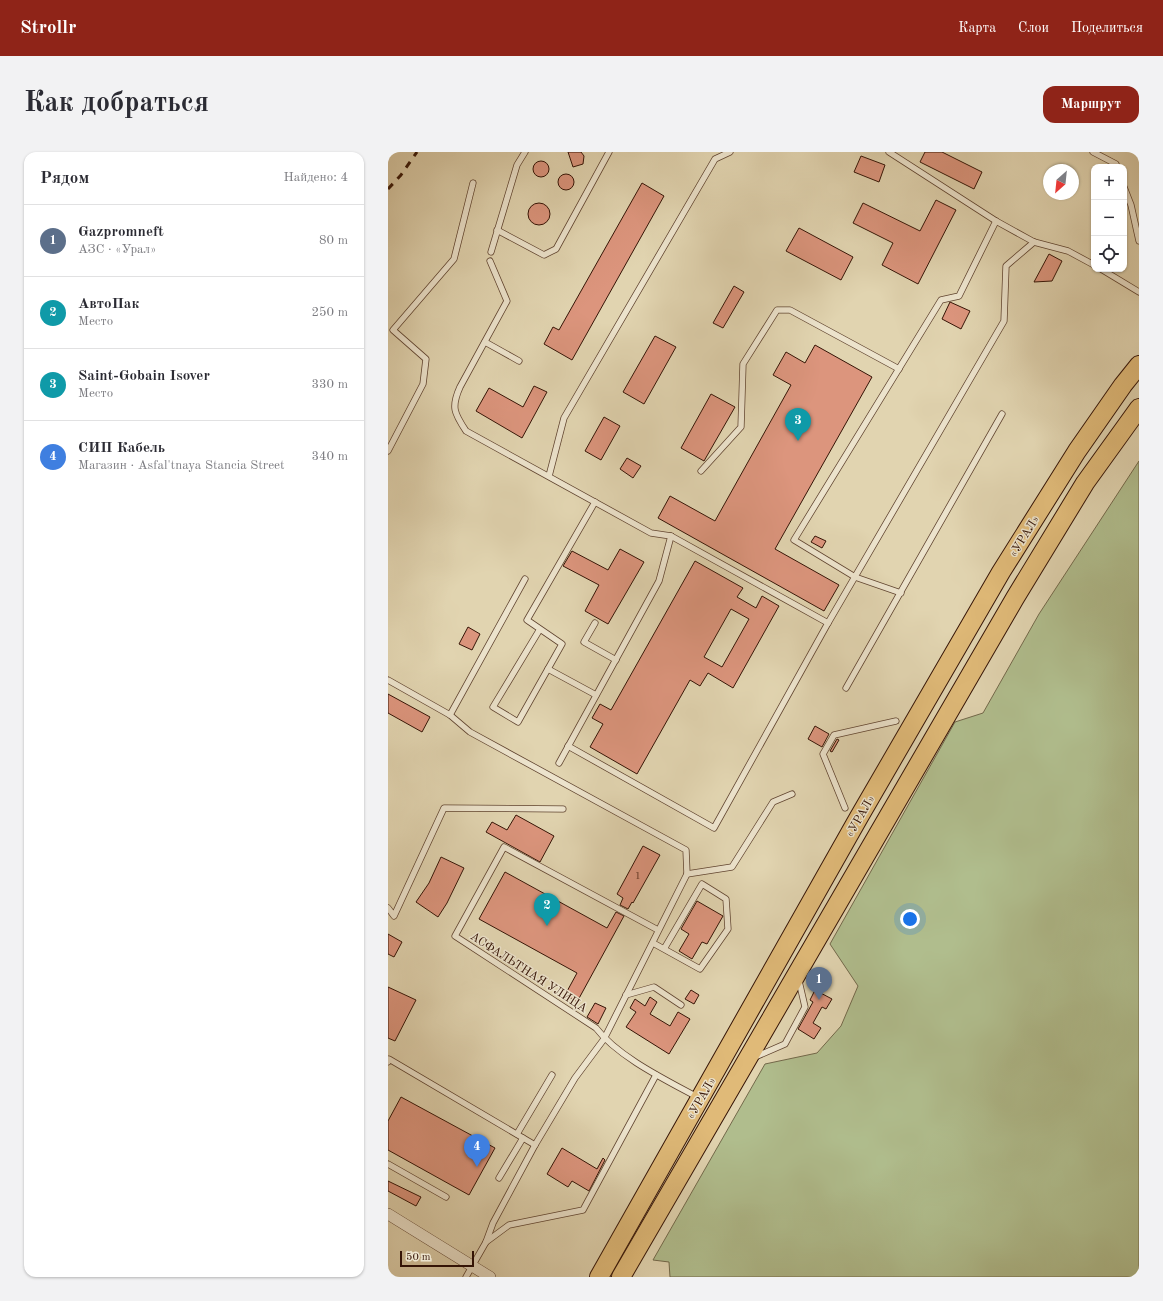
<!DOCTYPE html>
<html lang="ru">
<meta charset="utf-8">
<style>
body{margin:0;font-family:"Old Standard TT",serif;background:#f2f2f3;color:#2b2b33}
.controls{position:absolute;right:12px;top:12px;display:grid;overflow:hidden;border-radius:8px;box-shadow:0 1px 3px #0004}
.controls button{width:36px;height:36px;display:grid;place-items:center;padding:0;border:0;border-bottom:1px solid #e1e1e2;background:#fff;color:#2b2b33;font:20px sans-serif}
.compass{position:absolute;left:655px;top:12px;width:36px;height:36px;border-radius:50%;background:#fff;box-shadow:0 1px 3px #0004;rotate:207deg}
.scale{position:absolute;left:12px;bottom:10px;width:74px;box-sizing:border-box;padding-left:4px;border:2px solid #351406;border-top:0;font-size:11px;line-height:14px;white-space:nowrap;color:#351406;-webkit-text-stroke:3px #ece3cc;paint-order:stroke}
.you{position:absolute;left:522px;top:767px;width:14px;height:14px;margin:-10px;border:3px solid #fff;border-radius:50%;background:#1a73e8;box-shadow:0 0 0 6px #1a73e833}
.badge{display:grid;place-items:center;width:26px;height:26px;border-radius:50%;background:#8f2418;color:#fff;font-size:13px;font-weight:700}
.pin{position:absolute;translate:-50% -33px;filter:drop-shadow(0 1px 2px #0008)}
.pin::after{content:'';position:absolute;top:21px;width:14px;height:12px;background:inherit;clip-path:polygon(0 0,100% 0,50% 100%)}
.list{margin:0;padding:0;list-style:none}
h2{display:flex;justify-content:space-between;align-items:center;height:52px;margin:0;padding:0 16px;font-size:17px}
h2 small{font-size:13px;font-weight:400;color:#7c7c81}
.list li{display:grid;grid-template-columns:26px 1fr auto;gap:12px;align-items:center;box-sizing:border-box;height:72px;padding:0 16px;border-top:1px solid #e1e1e2}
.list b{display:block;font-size:15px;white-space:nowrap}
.list p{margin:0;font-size:13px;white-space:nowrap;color:#7c7c81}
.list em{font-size:13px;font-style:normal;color:#7c7c81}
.icon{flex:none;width:22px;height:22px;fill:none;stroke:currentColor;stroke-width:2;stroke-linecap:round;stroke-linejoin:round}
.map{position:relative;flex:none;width:751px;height:1125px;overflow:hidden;border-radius:12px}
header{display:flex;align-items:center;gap:24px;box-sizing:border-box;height:56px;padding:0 20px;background:#8f2418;color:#fff}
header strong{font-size:19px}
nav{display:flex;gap:22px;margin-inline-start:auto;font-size:14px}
.intro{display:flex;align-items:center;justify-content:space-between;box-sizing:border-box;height:96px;padding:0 24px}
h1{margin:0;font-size:28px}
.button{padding:10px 18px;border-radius:12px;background:#8f2418;color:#fff;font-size:14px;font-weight:700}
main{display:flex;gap:24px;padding:0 24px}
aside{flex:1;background:#fff;border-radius:12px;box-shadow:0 1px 3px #0004}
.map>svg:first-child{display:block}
.green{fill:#b0bd8d;stroke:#72684a}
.building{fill:#dc957d;stroke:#351406;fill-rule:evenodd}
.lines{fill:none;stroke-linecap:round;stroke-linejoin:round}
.lane-casing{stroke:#604430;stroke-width:7}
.street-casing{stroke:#604430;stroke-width:12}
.primary-casing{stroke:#351406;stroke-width:20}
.lane{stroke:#ece3cc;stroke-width:5.5}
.street{stroke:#ece3cc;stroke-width:11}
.primary{stroke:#e0ba78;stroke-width:18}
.rail{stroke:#351406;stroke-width:3;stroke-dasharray:7 7;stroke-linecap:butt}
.labels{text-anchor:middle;stroke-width:3;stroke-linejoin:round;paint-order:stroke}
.number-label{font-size:10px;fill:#5f3424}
.street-label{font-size:12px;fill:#351406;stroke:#ece3cc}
</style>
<header>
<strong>Strollr</strong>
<nav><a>Карта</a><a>Слои</a><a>Поделиться</a></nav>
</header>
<div class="intro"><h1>Как добраться</h1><a class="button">Маршрут</a></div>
<main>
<aside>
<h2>Рядом<small>Найдено: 4</small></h2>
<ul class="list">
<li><span class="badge" style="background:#5c6f8a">1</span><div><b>Gazpromneft</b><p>АЗС · «Урал»</p></div><em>80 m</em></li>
<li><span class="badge" style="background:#0f9aa8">2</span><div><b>АвтоПак</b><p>Место</p></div><em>250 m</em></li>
<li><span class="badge" style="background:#0f9aa8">3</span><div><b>Saint-Gobain Isover</b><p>Место</p></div><em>330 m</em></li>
<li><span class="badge" style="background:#3f7fe0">4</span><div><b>СИП Кабель</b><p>Магазин · Asfal'tnaya Stancia Street</p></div><em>340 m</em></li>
</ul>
</aside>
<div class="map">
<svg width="751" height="1125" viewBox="0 0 751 1125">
<rect width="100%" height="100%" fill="#e1d4b0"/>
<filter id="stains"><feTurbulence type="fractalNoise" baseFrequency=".005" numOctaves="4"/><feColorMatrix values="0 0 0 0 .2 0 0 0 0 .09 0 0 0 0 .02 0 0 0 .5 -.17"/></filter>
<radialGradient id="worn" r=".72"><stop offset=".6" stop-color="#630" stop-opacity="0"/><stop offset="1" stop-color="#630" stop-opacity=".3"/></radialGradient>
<!-- green -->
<polygon class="green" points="751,309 751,1125 282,1125 281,1110 265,1108 377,912 429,901 453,874 470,834 442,792 567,570 595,561 651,462"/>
<!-- building -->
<g class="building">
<polygon points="180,0 193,0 196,4 195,12 185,15"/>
<polygon points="537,0 554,0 594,20 586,37 532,10"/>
<polygon points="473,4 497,13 491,30 466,20"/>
<circle cx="153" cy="17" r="8"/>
<circle cx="178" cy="30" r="8"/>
<polygon points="254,31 276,44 184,208 156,192 165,175 171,178"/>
<polygon points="548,48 568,58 530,132 494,113 505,91 465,71 475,51 532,79"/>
<circle cx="151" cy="62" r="11"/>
<polygon points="411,76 465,105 453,128 398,99"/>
<polygon points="661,102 674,109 664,129 646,130"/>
<polygon points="346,134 356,140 335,176 325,171"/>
<polygon points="562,150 582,159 573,177 554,167"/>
<polygon points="267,184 288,195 256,252 235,240"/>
<polygon points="427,193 484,225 387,397 451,433 436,459 270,366 282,344 327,369 403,233 385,223 398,200 417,211"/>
<polygon points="146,234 159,240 134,286 88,259 101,236 135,255"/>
<polygon points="323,242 347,255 316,309 293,296"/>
<polygon points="216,265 232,274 213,308 197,299"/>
<polygon points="239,306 253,314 245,326 232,317"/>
<polygon points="427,384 438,389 434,396 423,390"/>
<polygon points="232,397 256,410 220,472 197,459 211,433 175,414 184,399 220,418"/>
<path d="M307 409 355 436 349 445 368 456 374 444 391 454 345 536 320 521 312 534 302 528 249 622 202 595 215 572 204 566 212 552 223 558ZM343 457 361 467 334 515 316 505Z"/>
<polygon points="80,475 92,482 84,498 71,492"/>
<polygon points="0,542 42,565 34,580 0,561"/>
<polygon points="427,574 441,582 434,595 420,587"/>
<polygon points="449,587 451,588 444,600 442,599"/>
<polygon points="128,663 166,684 152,710 98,680 104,670 119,678"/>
<polygon points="255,694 272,703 245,751 244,750 240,757 232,753 235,746 229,742"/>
<polygon points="53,705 76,716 59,751 50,765 28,750 41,731"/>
<polygon points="117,720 219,776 228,760 236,764 189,850 177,843 189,821 91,767"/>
<polygon points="309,749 335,764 319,792 314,790 304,807 291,799 301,782 293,777"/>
<polygon points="0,782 14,790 6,805 0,802"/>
<polygon points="0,835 28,848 7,889 0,886"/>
<polygon points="303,838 311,843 306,852 297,847"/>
<polygon points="427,838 444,847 438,857 434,855 425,871 433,876 426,887 410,877 425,850 422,848"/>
<polygon points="262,845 269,850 262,862 282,874 290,860 302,867 281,902 238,875 248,860 242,856 247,847 257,854"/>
<polygon points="207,851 218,856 210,872 199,865"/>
<polygon points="13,945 107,996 81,1043 0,998 0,969"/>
<polygon points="174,996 209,1017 215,1006 217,1008 201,1039 184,1029 180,1035 159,1022"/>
<polygon points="0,1029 33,1045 28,1054 0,1039"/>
</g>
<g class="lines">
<defs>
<g id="lane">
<polyline points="501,0 608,69 646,90 680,99 706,113"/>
<polyline points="705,0 728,12 729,15"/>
<polyline points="736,35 743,53 751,89"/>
<polyline points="109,78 156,103 168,97 221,0"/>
<polyline points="103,100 129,13 137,0"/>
<path d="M102 109 119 149 72 235C63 255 66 261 78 279L263 381 283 384 440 471 326 676 180 594"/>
<polyline points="713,117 751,140"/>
<polyline points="97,190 131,209"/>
<polyline points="0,299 35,232 38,207 5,178 66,107 85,31"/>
<polyline points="313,319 353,275 355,212 389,158 402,158 511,217"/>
<polyline points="161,324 176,266 327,7 342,0"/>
<polyline points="513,441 467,425 406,388 553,148 571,144 608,69"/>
<polyline points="207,471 196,490 228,508"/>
<polyline points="440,471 616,169 618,114 646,90"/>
<polyline points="152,477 105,555 130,570 174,492 139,468 207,350"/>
<polyline points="160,517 208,543"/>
<polyline points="0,528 62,563 82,580 298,698 299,722 216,887 187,926 147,993 105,1071 98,1090"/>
<polyline points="458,536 614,262"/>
<polyline points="62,563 137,427"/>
<polyline points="171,611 271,429 283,384"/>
<polyline points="457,656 435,602 446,583 508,569"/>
<polyline points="299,722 344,715 385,650 404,642"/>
<polyline points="0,756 6,764 56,656 175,657"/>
<path d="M270 778 116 695 67 784 208 876C230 905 278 928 311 946"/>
<polyline points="265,791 312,817 340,777 338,747 314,732 276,797"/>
<polyline points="238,843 266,835 293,853"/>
<polyline points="367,905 397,892 417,855 411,829"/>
<polyline points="0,910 1,907 147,993"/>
<polyline points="129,982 164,923"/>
<polyline points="0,1012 58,1045"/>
<polyline points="111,1026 135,986"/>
<polyline points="78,1125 98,1090 121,1073 195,1058 268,923"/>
</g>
<polyline id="street" points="0,1062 102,1125"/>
<g id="primary">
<polyline points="211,1125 471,665 613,420 689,299 735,233 751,213"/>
<polyline points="233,1125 627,446 697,331 751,256"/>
</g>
</defs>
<!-- lane casing -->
<use href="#lane" class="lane-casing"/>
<!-- street casing -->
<use href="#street" class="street-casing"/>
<!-- primary casing -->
<use href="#primary" class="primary-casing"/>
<!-- lane -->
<use href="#lane" class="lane"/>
<!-- street -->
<use href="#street" class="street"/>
<!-- primary -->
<use href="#primary" class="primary"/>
<!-- rail -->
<polyline class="rail" points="0,37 13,23 29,0"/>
</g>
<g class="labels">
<!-- number labels -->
<g class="number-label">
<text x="250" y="727">1</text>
</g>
<!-- street labels -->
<g class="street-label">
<text transform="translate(636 384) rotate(-58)" y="4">«УРАЛ»</text>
<text transform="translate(472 664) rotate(-60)" y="4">«УРАЛ»</text>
<text transform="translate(141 820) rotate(33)" y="4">АСФАЛЬТНАЯ УЛИЦА</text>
<text transform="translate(313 946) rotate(-60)" y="4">«УРАЛ»</text>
</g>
</g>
<rect width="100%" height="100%" filter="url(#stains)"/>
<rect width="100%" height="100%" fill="url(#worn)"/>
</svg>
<div class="controls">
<button>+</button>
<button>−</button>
<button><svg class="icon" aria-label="locate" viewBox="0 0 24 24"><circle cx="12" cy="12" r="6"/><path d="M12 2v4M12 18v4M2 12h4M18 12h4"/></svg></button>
</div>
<svg class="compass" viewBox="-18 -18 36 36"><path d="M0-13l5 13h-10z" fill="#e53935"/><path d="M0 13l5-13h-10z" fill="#7c7c81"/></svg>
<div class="scale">50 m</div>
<div class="you"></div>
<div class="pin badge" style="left:431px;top:848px;background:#5c6f8a">1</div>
<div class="pin badge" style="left:159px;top:774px;background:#0f9aa8">2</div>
<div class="pin badge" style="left:410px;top:289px;background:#0f9aa8">3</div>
<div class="pin badge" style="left:89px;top:1015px;background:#3f7fe0">4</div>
</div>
</main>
